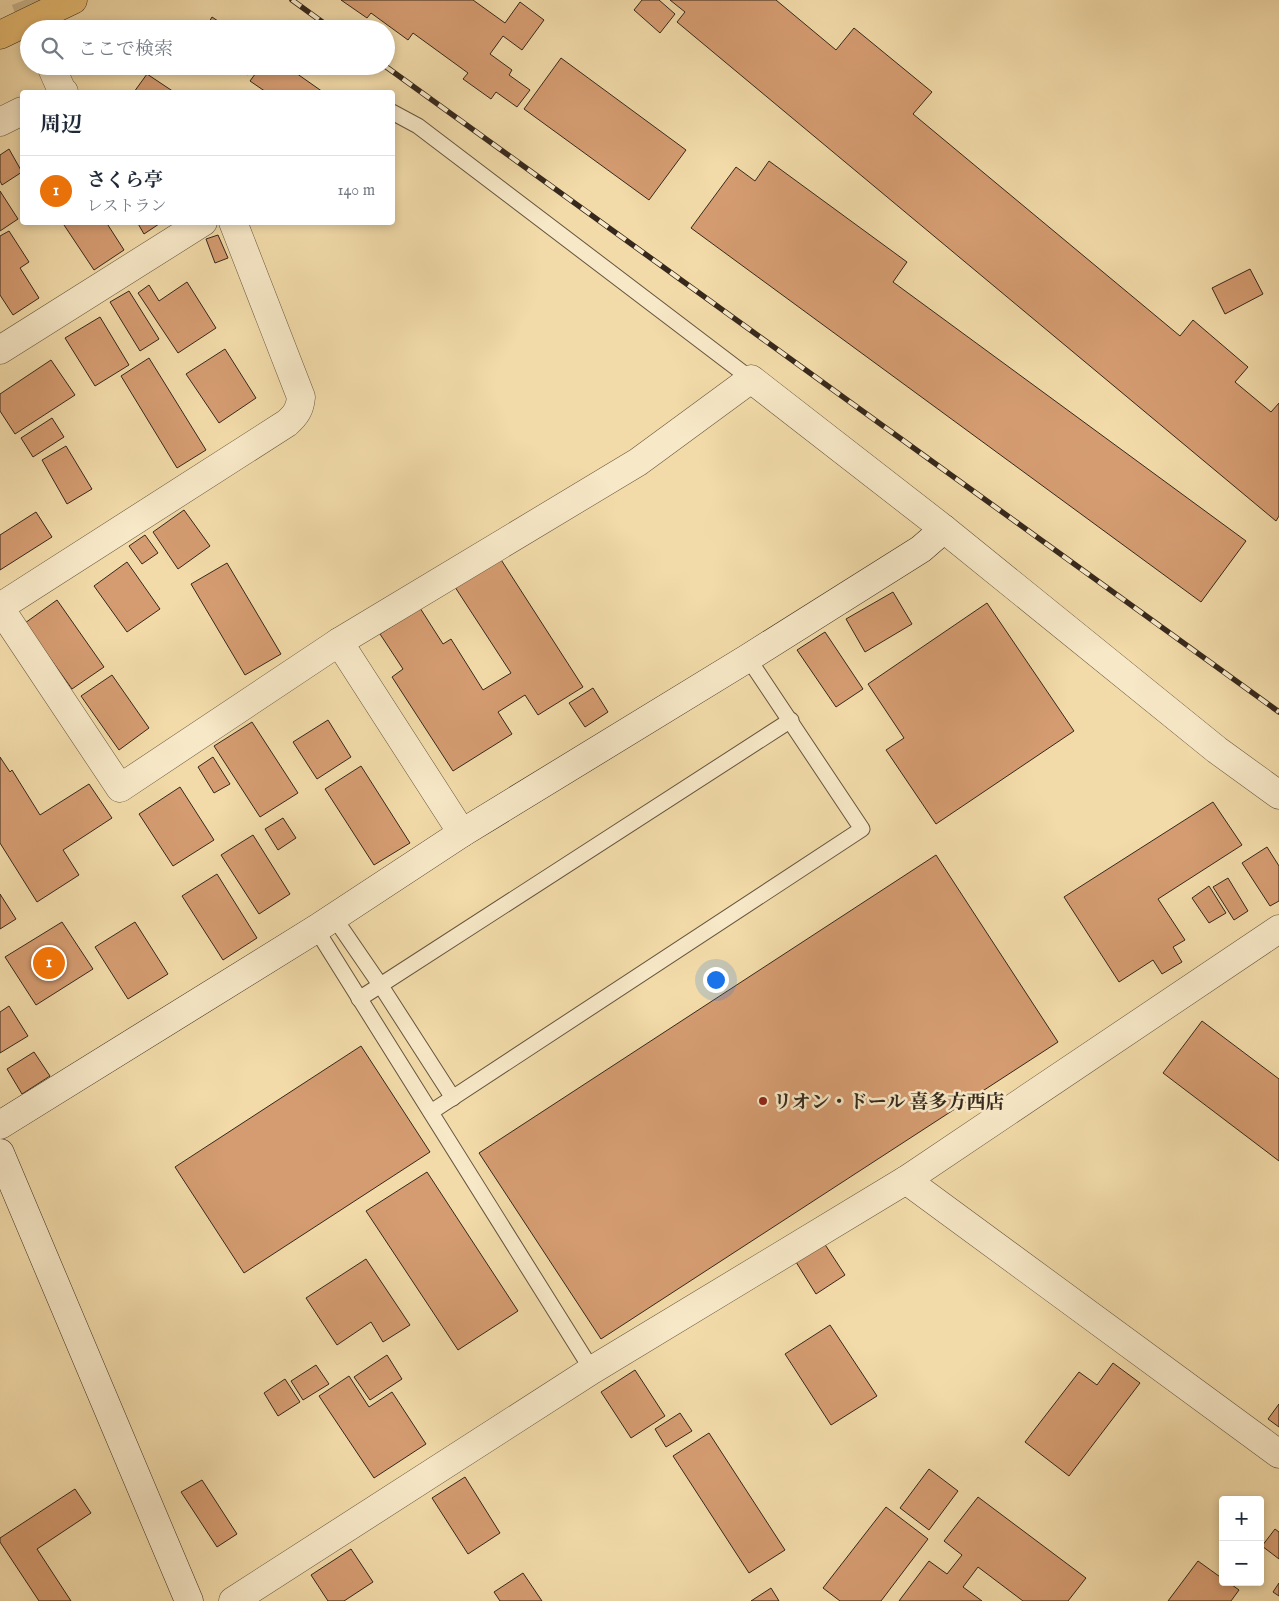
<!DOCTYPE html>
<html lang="ja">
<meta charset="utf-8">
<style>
body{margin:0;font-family:"IM FELL English","Noto Serif JP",serif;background:#f2f2f3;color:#1f2937}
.controls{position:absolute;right:15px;bottom:15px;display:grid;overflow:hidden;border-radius:5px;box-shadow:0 2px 8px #0003}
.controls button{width:45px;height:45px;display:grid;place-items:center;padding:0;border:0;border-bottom:1px solid #e0e1e3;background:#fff;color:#1f2937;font:25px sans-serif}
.you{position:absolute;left:715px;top:979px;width:18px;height:18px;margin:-12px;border:4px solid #fff;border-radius:50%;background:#1a73e8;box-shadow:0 0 0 8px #1a73e833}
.badge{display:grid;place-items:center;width:32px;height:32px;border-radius:50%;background:#7c3aed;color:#fff;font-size:16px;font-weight:700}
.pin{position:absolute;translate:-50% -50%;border:2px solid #fff;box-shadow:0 1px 5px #0006}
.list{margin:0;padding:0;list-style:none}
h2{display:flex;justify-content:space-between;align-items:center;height:65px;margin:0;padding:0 20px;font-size:21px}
h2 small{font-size:16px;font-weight:400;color:#747a83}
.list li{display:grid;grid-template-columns:32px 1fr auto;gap:15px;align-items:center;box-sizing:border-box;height:70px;padding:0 20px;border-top:1px solid #e0e1e3}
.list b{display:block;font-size:19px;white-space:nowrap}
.list p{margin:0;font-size:16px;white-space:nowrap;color:#747a83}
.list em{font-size:16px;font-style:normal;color:#747a83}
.icon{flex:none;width:28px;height:28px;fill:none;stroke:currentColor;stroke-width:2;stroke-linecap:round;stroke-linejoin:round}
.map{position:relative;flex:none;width:1279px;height:1601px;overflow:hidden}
.search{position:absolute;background:#fff;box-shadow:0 2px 8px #0003;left:20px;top:20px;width:375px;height:55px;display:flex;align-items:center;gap:12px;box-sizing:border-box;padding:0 18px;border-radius:28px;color:#747a83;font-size:19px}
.panel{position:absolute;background:#fff;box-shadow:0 2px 8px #0003;left:20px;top:90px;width:375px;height:135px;border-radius:5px}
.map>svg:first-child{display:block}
.building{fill:#d59c71;stroke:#36281c}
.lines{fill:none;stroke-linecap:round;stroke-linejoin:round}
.street-tunnel{stroke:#ccb78d;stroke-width:28;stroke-dasharray:28 14;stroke-linecap:butt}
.lane-casing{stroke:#65553f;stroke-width:17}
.street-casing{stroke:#65553f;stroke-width:29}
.secondary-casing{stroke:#36281c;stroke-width:29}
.primary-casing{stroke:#36281c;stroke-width:29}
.lane{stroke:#f7e8c7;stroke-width:15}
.street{stroke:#f7e8c7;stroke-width:28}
.secondary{stroke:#f7e8c7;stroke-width:28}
.primary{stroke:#e9be74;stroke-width:28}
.rail-casing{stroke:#36281c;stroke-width:5.5}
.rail{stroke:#f7e8c7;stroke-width:4;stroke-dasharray:11;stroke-linecap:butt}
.poi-dot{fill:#8f2418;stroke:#f7e8c7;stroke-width:2}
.labels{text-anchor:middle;stroke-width:5;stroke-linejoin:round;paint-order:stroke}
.poi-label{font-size:19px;font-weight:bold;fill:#36281c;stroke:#f7e8c7;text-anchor:start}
</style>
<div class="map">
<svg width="1279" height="1601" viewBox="0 0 1279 1601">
<rect width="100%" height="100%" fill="#f2dba9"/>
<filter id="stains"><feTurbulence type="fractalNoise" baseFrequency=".004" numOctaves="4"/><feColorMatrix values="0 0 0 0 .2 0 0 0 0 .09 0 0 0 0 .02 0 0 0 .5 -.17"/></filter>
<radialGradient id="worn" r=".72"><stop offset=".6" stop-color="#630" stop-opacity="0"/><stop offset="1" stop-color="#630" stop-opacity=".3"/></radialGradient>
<!-- building -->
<g class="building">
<polygon points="341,0 473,0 505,23 520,2 544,20 522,50 503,36 490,54 512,70 509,75 530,90 517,107 496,92 491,99 463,79 468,73 413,33 408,40 371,13 367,18"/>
<polygon points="642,0 659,0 675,14 660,33 634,10"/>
<polygon points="670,0 776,0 836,50 854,28 932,92 913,114 1180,336 1193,320 1248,367 1235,382 1271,412 1279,403 1279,516 1276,521 677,22 685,12"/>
<polygon points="212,17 230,29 205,29"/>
<polygon points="561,58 686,150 649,200 524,109"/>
<polygon points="235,66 254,66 248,75"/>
<polygon points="261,66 286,66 323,92 266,92 250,81"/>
<polygon points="147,74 174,92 134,92"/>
<polygon points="9,149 22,172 2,185 0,181 0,155"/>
<polygon points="769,161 907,262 893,282 1246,541 1201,602 691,228 736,167 755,181"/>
<polygon points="0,191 18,219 0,231"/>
<polygon points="62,222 106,222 124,250 94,270"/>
<polygon points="137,222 162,222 144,234"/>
<polygon points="9,231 29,262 20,268 39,298 13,315 0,295 0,236"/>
<polygon points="218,235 228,258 215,263 206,239"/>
<polygon points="1250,269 1263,294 1225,314 1212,288"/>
<polygon points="187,282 216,328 178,353 138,293 149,285 159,301"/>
<polygon points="129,291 159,339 140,351 110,302"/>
<polygon points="100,317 129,365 95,386 65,338"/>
<polygon points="225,349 256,398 219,423 186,374"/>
<polygon points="149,358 206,450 177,468 121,376"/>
<polygon points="51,360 75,395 15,434 0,411 0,394"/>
<polygon points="52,418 64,437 33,457 21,438"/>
<polygon points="66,446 92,489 67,504 42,460"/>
<polygon points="184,510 210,546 178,569 153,532"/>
<polygon points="36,512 52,537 0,570 0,535"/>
<polygon points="145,535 158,553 142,564 129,546"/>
<polygon points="498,555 583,687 538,715 525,695 498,712 512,734 453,771 392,677 403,669 380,634 420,608 443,644 451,639 483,690 511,673 453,584"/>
<polygon points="127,562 160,609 127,632 94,586"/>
<polygon points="227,563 281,654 245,675 191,584"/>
<polygon points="893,592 912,624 865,652 846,619"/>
<polygon points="57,600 104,667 72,689 25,623"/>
<polygon points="987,603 1074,731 936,824 886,750 904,738 868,684"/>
<polygon points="825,632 863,689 836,707 797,650"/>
<polygon points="112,675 149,728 119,750 81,696"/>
<polygon points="593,688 608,712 585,727 569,703"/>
<polygon points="328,720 351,757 317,779 293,742"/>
<polygon points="252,722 298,793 260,817 214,746"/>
<polygon points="0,757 10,772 12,770 40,815 89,784 112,818 63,850 79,875 37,902 0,843"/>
<polygon points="213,757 230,784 214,793 198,767"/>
<polygon points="361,766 410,843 374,865 325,789"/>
<polygon points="180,787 214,840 173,866 139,814"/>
<polygon points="1213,802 1242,845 1158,899 1185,940 1173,947 1182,962 1162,974 1153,960 1119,982 1064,897"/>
<polygon points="283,818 296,838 278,850 265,829"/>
<polygon points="253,835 290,894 259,914 221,855"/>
<polygon points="1267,847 1279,866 1279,901 1270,906 1242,863"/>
<polygon points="936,855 1058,1042 601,1339 479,1153"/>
<polygon points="217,874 257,938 223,960 182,896"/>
<polygon points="1228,878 1248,911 1234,920 1213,887"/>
<polygon points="1209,886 1226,913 1209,923 1192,898"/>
<polygon points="0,894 16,919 0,929"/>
<polygon points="62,922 93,969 36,1005 5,957"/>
<polygon points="135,922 168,974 128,999 95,947"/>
<polygon points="9,1006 28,1036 0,1053 0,1012"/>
<polygon points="1202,1021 1279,1079 1279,1161 1163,1073"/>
<polygon points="361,1046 430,1152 244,1273 175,1167"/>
<polygon points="34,1052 50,1076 22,1094 7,1069"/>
<polygon points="427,1172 518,1311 458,1350 366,1211"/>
<polygon points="824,1243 845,1275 816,1294 796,1262"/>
<polygon points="366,1259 410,1325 383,1342 371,1322 337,1345 306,1298"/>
<polygon points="830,1325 877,1396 831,1425 785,1354"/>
<polygon points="387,1355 402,1379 370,1400 354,1377"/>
<polygon points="1113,1363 1140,1383 1069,1476 1025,1442 1079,1372 1097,1385"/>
<polygon points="316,1365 329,1384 303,1400 291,1381"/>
<polygon points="635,1370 665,1416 631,1438 601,1392"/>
<polygon points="349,1376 369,1407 392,1392 426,1444 374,1478 319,1396"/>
<polygon points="285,1379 300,1402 278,1416 264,1393"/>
<polygon points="1279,1404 1279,1427 1268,1419"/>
<polygon points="680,1413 692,1431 666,1447 655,1429"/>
<polygon points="709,1433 785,1550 749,1573 673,1456"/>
<polygon points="929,1469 958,1491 929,1530 900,1508"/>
<polygon points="465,1477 500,1533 468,1554 432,1498"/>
<polygon points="202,1480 237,1534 217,1547 181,1492"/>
<polygon points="75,1489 91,1513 37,1549 71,1601 39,1601 0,1542 0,1538"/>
<polygon points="978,1497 1086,1578 1068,1601 1023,1601 978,1567 963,1587 982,1601 899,1601 929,1561 947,1574 962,1555 944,1541"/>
<polygon points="886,1507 928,1539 881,1601 840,1601 823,1588"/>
<polygon points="1275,1529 1279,1532 1279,1559 1262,1546"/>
<polygon points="351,1549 373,1582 344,1601 328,1601 311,1575"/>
<polygon points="1198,1561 1223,1579 1223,1582 1228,1582 1239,1590 1231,1601 1168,1601"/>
<polygon points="523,1573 542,1601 500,1601 494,1592"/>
<polygon points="1279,1583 1279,1596 1273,1592"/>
<polygon points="771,1588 779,1601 751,1601"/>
</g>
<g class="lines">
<!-- street-tunnel -->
<polyline class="street-tunnel" points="25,0 36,29"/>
<defs>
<g id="lane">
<polyline points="392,112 418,126 751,379"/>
<polyline points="333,916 381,986 453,1098"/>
<polyline points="316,929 592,1370"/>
<polyline points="359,999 791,720"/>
<polyline points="431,1112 862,829 748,658"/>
</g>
<g id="street">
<polyline points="51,66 62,91 64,92"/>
<polyline points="0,122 22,111"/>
<polyline points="0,350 203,222"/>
<path d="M0 607 287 423C296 415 300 409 301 397L233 222"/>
<polyline points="0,608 120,788 339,642 638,462 751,379 944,529 1217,750 1279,795"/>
<polyline points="339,642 462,833"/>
<polyline points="906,1180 1279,1454"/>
<polyline points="233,1601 592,1370 906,1180 1279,929"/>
</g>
<g id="secondary">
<polyline points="0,1125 316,929 462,833 748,658 921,549 944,529"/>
<polyline points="0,1153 189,1601"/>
</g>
<polyline id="primary" points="0,35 73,0"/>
</defs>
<!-- lane casing -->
<use href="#lane" class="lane-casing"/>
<!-- street casing -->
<use href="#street" class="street-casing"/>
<!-- secondary casing -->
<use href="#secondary" class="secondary-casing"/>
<!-- primary casing -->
<use href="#primary" class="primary-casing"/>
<!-- lane -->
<use href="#lane" class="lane"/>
<!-- street -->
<use href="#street" class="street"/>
<!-- secondary -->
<use href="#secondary" class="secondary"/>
<!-- primary -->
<use href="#primary" class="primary"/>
<defs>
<g id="rail">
<polyline points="292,0 332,29"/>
<polyline points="385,66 1279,712"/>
</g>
</defs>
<!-- rail casing -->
<use href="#rail" class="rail-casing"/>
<!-- rail -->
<use href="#rail" class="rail"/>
</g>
<!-- markers -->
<circle class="poi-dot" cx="763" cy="1101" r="5"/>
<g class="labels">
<!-- poi labels -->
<g class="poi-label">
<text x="773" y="1108">リオン・ドール 喜多方西店</text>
</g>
</g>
<rect width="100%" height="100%" filter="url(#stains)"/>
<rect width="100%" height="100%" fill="url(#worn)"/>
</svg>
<div class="controls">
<button>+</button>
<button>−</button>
</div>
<div class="you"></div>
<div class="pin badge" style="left:49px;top:963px;background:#e8710a">1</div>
<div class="search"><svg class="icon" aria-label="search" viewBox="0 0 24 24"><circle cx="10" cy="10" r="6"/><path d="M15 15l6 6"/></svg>ここで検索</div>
<section class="panel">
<h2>周辺<small></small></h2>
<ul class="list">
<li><span class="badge" style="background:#e8710a">1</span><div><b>さくら亭</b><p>レストラン</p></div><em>140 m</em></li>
</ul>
</section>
</div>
